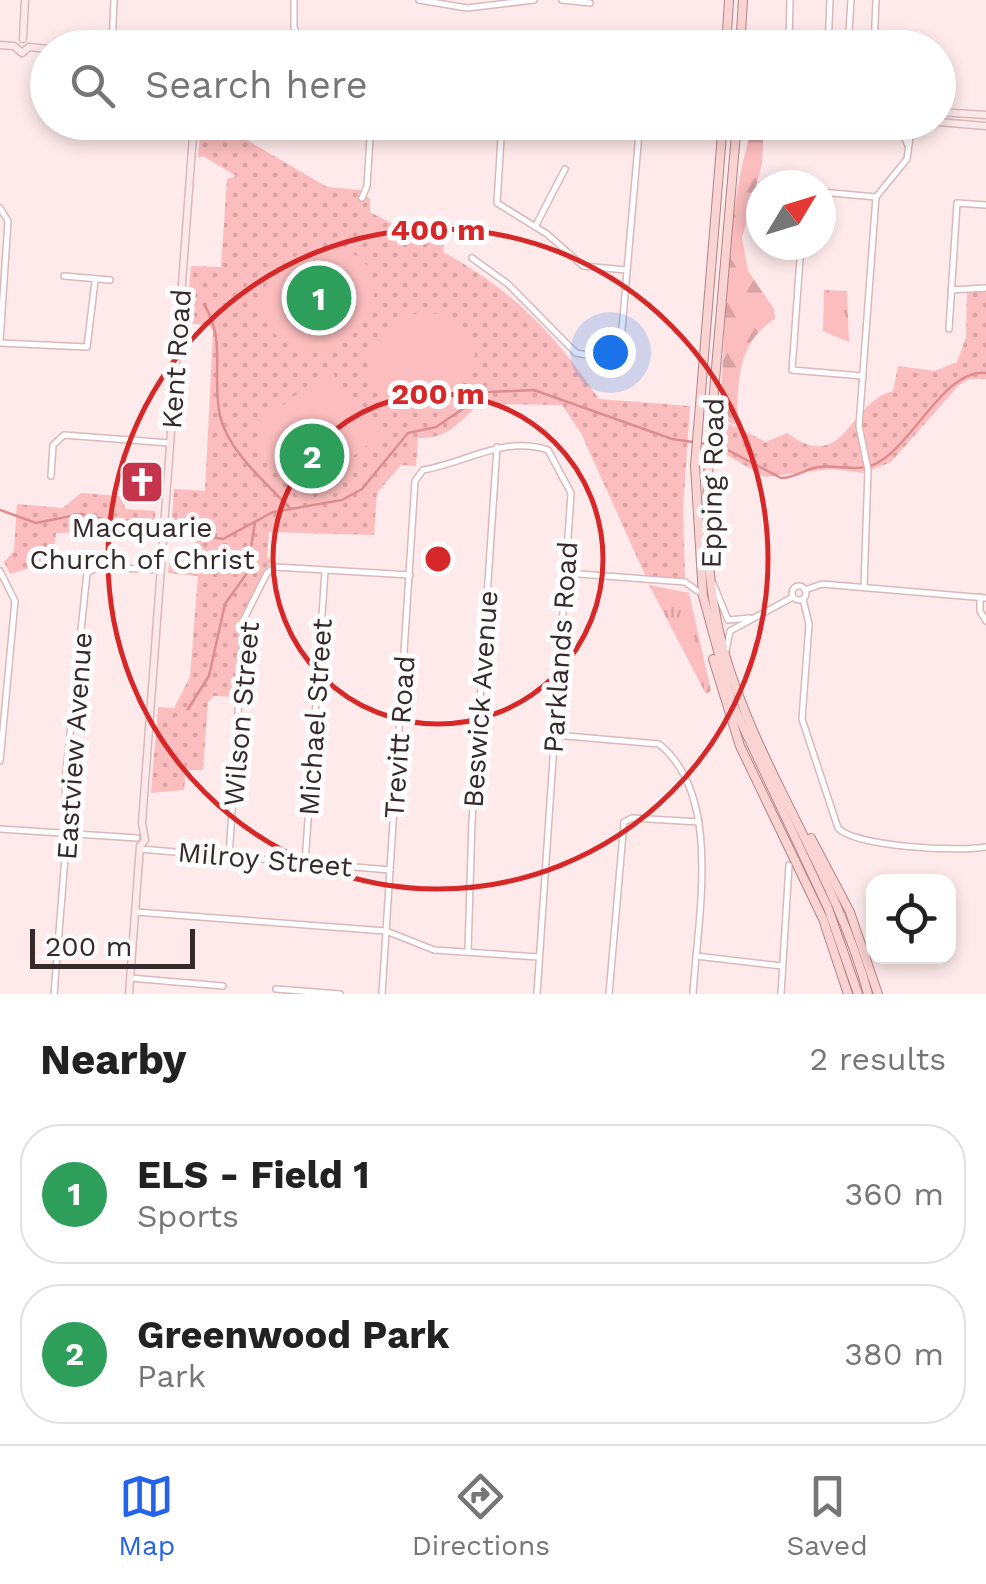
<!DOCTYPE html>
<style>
body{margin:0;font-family:"Work Sans",sans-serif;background:#f6f6f6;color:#222}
.controls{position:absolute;right:30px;bottom:30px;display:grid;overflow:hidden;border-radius:20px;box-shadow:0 5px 15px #0003}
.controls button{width:90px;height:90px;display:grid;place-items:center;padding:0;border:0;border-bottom:2px solid #e0e0e0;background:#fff;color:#222;font:50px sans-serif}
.compass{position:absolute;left:746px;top:170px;width:90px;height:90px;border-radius:50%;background:#fff;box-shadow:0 5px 15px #0003;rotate:52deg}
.scale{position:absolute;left:30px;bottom:25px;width:165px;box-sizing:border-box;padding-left:10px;border:5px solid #352929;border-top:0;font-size:28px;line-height:35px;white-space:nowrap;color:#352929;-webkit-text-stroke:8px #fdfdfd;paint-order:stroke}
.you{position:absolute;left:610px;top:352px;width:35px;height:35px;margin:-25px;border:8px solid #fff;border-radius:50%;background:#1a73e8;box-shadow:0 0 0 15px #1a73e833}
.badge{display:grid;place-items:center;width:65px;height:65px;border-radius:50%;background:#2563eb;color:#fff;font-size:32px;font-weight:700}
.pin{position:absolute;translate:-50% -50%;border:5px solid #fff;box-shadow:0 2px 10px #0006}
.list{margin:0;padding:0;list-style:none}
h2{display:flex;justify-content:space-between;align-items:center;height:130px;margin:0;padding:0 40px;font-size:42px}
h2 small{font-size:32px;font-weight:400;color:#767676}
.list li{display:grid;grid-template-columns:65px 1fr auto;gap:30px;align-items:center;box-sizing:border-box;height:140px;margin:0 20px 20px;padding:0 20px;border:2px solid #e0e0e0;border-radius:40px}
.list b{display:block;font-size:38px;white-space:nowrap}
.list p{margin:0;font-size:32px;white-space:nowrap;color:#767676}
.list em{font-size:32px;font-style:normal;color:#767676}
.icon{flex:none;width:55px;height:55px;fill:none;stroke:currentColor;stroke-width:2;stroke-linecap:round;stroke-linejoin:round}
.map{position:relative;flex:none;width:986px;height:994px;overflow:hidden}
.search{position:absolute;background:#fff;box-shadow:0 5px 15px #0003;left:30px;right:30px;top:30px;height:110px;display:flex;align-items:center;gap:25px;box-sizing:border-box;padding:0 35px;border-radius:55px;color:#767676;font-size:38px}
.sheet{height:450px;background:#fff}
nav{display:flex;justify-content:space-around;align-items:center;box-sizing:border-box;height:140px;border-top:2px solid #e0e0e0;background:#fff;font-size:28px;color:#767676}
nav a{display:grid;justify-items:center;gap:5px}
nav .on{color:#2563eb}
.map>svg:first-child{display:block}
.grass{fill:url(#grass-tufts)}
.forest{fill:url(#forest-firs)}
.park{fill:url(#park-dots)}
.pitch{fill:#fcbdbe}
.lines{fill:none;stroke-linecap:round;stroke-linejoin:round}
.stream{stroke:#dc8d90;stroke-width:2.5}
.street-casing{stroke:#d9b9b9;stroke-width:8}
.secondary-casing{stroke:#d9b9b9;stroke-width:9}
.primary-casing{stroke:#b38485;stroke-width:10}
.street{stroke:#fff;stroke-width:5}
.secondary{stroke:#fde9e9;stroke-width:6}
.primary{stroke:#fad3d3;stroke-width:8}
.ring{fill:none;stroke:#d62828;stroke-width:5}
.labels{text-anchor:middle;stroke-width:10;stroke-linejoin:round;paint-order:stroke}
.street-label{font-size:28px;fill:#352929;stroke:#fdfdfd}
.poi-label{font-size:28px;fill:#352929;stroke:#fdfdfd}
.centre{fill:#d62828;stroke:#fdfdfd;stroke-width:5}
.ring-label{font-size:30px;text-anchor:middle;font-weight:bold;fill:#d62828;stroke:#fdfdfd;stroke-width:10;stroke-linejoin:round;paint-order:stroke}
</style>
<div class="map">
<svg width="986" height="994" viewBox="0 0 986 994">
<defs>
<pattern id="grass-tufts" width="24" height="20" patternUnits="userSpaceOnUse" patternTransform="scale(2.5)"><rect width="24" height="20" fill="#fcbdbe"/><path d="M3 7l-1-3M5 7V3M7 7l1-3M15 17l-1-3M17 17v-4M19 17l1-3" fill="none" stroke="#d9a2a3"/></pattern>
<pattern id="forest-firs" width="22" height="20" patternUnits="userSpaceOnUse" patternTransform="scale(2.5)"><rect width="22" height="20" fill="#fcbdbe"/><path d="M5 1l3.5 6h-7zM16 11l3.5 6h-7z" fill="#d9a2a3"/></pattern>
<pattern id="park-dots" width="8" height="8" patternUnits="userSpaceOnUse" patternTransform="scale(2.5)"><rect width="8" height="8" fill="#fcbdbe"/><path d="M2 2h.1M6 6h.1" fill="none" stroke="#d9a2a3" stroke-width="1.8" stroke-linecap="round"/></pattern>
</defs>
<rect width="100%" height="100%" fill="#feeaea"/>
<!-- grass -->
<g class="grass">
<polygon points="824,290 847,291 849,342 823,331"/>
<polygon points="649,585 689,593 711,691 706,694"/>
</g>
<!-- forest -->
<path class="forest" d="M764 123 762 164 742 238 748 271 774 309 775 319C736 343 738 383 737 425L719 419C727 326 724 213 753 125Z"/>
<!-- park -->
<g class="park">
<path d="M201 123H218L327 187 360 190 370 199V212L421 239 444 242 443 252C514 291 554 333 599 399L690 406 683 509 685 580 646 577 581 433 562 405 479 404C458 423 448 439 418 438L416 466 401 465 377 493 374 535 269 532 267 557 271 561 240 619 235 697 214 696 208 702 203 770H186L184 790 151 793 158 707 174 708 190 677 198 576 168 573 169 563 199 565 200 544 171 535 174 489 205 491 213 332 209 325 186 323 191 266 221 267 227 179 236 176 203 156 198 158Z"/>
<path d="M986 288V379H970L959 385 891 462 863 473 832 469 765 477 720 451 722 420 766 442 787 433C845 476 848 402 893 391L898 366 935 371 957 362 966 337 967 291Z"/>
<polygon points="81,493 119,496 126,509 155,511 156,530 56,533 53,561 10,574 4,562 14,551 17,504 63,508"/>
</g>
<!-- pitch -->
<g class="pitch">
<path d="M333 247C425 266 346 387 280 338 230 301 290 244 333 247Z"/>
<path d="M425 312C510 321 475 407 409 412 383 405 369 383 370 356 379 332 399 315 425 312Z"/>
<polygon points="329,368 380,436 298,497 258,444 266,434 260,424"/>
</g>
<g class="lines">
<!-- stream -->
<g class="stream">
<path d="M204 304C227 342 211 375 220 416 228 451 267 484 290 508"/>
<polyline points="0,510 36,523 81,514 112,521 159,520"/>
<path d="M170 521 181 519 204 536 223 539 273 512 342 500 362 489 408 433 436 427 488 392 534 390 672 439 720 446 781 478C795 478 805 469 818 467 836 464 856 472 873 465 912 449 943 368 986 373"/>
<polyline points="188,709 209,676 225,604 247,573 255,522"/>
</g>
<defs>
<g id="street">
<polyline points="294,0 294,27 303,48"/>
<polyline points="419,0 467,8 534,0"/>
<polyline points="562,0 590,3"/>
<polyline points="790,0 789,39 828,44"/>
<polyline points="112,48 114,0"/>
<polyline points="828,48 830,0"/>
<polyline points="848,48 851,0"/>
<polyline points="874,48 876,0"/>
<polyline points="502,122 497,203 547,234 583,266 626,270"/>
<polyline points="897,122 908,145"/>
<polyline points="295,129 295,122"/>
<polyline points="821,192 876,197"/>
<polyline points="362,198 367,186 371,122"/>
<polyline points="0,208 8,221 0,341"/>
<polyline points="535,227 565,169"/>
<polyline points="801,245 792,370 863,376"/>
<polyline points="472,258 508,284 576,353 615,360 620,352 640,122"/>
<polyline points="64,276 110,280"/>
<polyline points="951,290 986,288"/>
<polyline points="949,329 957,203 986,205"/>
<polyline points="0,343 87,347 95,281"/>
<polyline points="611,361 619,367 620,355"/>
<polyline points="51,476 53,445 64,435 170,443"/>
<polyline points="0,571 15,601 0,761"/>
<polyline points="566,573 685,582 703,595"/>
<polyline points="713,583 728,620 750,618"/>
<circle cx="799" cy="593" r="7"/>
<polyline points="864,587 868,470 859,426 875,210 876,197 907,159 912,122"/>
<polyline points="805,590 822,584 986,598"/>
<polyline points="980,597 980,611 986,621"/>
<path d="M803 599 809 624 802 719 838 828C856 847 959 852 986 847"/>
<polyline points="726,651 730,631 793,597"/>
<path d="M555 735 659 744C724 796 697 921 693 994"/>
<polyline points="0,829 137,838"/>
<polyline points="140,849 390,870"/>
<polyline points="229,858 244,619 267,573 275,567 410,575"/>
<polyline points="305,864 325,571"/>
<polyline points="136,912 386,931 434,950 539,957"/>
<polyline points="468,951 472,821 497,447"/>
<polyline points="696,956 782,966"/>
<polyline points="130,978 223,986"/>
<polyline points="276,989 340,994"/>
<polyline points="54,994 67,833 65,782 87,573 98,567 161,570"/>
<path d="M382 994 415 481 423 470C466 463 504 435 548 450L571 493 537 994"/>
<polyline points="609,994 624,822 632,818 699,822"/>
<polyline points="781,994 789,865"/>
</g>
<g id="secondary">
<polyline points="23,39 25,0"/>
<polyline points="0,45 14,46 22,53 29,47 48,49"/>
<polyline points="938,112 986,115"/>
<polyline points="712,122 721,141"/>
<polyline points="938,122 986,126"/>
<polyline points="129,994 140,846 145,840 142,823 194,122"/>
</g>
<g id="primary">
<polyline points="726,48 729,0"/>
<polyline points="740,48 743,0"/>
<polyline points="723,122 695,466 703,596 732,703 828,908 858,994"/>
<path d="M737 122C730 208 722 294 715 380 707 471 699 561 724 651 758 771 836 873 868 994"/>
<polyline points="713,659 740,746 823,919 848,994"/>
<polyline points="811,838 850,912 878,994"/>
</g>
</defs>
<!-- street casing -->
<use href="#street" class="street-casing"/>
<!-- secondary casing -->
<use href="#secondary" class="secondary-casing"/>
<!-- primary casing -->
<use href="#primary" class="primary-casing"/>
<!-- street -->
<use href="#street" class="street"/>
<!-- secondary -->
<use href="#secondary" class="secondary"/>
<!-- primary -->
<use href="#primary" class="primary"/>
</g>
<!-- distance rings -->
<g class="ring">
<circle cx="438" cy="559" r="165"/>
<circle cx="438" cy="559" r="330"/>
</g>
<!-- icons -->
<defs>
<symbol id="church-square" viewBox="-11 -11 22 22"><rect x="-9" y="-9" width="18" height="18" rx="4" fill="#c5344a" stroke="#fdfdfd"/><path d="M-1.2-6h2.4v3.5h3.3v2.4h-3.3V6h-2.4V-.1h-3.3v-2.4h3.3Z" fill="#fff"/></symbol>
</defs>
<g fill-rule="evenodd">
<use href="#church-square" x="117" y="457" width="50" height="50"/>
</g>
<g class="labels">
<!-- street labels -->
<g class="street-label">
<text transform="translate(176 359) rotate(-86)" y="10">Kent Road</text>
<text transform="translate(712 483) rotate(-89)" y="10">Epping Road</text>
<text transform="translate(560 647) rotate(-86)" y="10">Parklands Road</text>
<text transform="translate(480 699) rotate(-86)" y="10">Beswick Avenue</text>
<text transform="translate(241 714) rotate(-85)" y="10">Wilson Street</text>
<text transform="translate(315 717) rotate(-86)" y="10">Michael Street</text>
<text transform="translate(399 737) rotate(-86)" y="10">Trevitt Road</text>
<text transform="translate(74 746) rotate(-86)" y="10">Eastview Avenue</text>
<text transform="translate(265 859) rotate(5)" y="10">Milroy Street</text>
</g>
<!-- poi labels -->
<g class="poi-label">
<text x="142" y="537">Macquarie<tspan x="142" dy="32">Church of Christ</tspan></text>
</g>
</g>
<circle cx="438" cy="559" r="15" class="centre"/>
<g class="ring-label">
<text x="438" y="240">400 m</text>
<text x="438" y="404">200 m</text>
</g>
</svg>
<div class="controls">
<button><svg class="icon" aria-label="locate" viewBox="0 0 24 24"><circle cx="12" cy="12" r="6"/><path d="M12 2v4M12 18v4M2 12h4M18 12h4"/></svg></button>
</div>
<svg class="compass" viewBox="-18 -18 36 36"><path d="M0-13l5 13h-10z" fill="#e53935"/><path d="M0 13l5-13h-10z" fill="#767676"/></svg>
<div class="scale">200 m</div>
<div class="you"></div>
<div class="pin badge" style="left:319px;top:298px;background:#2e9e5b">1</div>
<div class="pin badge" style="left:312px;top:456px;background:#2e9e5b">2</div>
<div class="search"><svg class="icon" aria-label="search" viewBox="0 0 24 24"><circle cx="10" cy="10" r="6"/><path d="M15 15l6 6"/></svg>Search here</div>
</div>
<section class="sheet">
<h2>Nearby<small>2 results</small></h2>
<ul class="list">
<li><span class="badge" style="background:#2e9e5b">1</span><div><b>ELS - Field 1</b><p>Sports</p></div><em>360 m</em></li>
<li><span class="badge" style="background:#2e9e5b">2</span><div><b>Greenwood Park</b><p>Park</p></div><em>380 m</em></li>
</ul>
</section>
<nav>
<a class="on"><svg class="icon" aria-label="map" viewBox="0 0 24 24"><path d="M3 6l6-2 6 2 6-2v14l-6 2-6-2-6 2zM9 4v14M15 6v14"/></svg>Map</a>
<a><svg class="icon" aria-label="directions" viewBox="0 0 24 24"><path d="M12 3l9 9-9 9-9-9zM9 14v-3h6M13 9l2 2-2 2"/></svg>Directions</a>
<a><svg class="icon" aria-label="saved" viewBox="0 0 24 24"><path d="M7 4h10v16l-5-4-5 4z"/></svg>Saved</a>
</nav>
